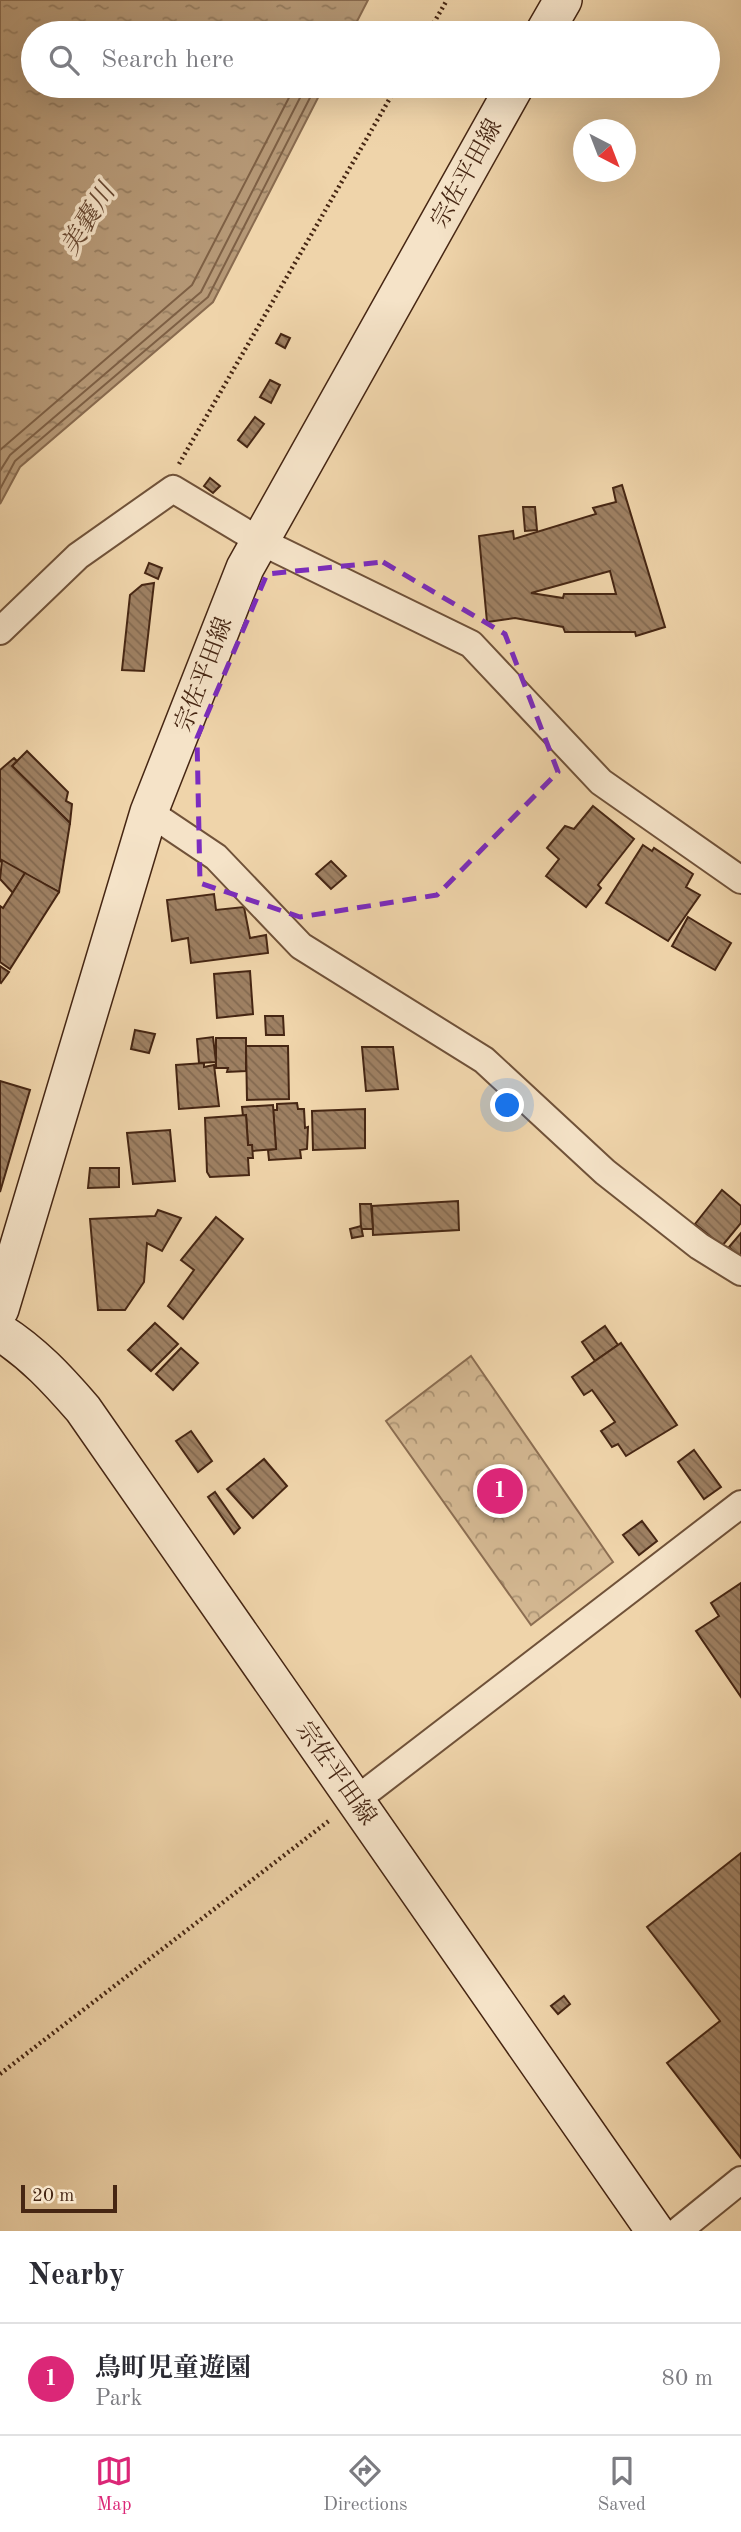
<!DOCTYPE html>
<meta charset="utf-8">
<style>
body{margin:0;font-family:"Old Standard TT","Noto Serif JP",serif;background:#f2f2f3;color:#2b2b33}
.compass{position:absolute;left:573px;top:119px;width:63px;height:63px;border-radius:50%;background:#fff;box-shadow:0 7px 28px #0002;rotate:138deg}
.scale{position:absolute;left:21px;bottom:18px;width:96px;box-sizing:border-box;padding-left:7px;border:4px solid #462613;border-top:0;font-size:19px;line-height:24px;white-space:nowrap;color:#462613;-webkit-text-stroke:5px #f5e3c8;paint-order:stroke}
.you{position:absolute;left:508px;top:1106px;width:24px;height:24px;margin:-18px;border:5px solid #fff;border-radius:50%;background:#1a73e8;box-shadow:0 0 0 10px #1a73e833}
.badge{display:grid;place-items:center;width:46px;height:46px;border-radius:50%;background:#db2777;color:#fff;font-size:23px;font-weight:700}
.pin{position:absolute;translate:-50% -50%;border:4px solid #fff;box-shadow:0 2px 7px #0006}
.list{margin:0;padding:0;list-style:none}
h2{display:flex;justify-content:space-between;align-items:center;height:91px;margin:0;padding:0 28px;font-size:30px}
h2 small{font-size:23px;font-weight:400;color:#7c7c81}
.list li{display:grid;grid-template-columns:46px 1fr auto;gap:21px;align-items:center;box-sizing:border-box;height:112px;padding:0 28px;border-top:2px solid #e1e1e2}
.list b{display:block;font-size:26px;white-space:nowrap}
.list p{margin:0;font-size:23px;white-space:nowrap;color:#7c7c81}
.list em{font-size:23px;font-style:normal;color:#7c7c81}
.icon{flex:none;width:38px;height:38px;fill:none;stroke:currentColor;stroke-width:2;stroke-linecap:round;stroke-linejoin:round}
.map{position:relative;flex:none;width:741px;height:2231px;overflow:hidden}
.search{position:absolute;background:#fff;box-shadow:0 7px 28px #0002;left:21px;right:21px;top:21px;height:77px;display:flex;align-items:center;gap:18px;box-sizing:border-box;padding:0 24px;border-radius:38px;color:#7c7c81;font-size:26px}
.sheet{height:203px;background:#fff}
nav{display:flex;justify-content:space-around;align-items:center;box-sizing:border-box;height:98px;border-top:2px solid #e1e1e2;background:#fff;font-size:19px;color:#7c7c81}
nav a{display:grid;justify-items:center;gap:4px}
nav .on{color:#db2777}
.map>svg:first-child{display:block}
.park{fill:url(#park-crowns);stroke:#8c6e52;stroke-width:2}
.water{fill:url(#water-ripples);stroke:#896b4f;stroke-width:2}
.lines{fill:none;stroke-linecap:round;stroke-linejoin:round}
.shore{stroke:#7e6045;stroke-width:2}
.building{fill:url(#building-back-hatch);stroke:#462613;stroke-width:2;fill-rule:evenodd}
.street-casing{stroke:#705239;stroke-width:30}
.secondary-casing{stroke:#462613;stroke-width:40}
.path{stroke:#462613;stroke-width:4.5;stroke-dasharray:2 3.5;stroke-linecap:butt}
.street{stroke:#f5e3c8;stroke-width:26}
.secondary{stroke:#f5e3c8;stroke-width:37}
.marked{fill:none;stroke:#7b2cbf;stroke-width:5;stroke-dasharray:14 9;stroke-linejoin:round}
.labels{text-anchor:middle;stroke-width:7;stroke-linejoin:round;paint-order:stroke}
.street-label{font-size:24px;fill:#462613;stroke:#f5e3c8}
.water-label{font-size:26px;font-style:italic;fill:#684831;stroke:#f5e3c8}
</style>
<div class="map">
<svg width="741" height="2231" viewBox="0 0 741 2231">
<defs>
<pattern id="park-crowns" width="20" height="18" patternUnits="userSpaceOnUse" patternTransform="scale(1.75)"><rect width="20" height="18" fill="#d2b690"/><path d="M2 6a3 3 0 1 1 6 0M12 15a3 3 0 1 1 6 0" fill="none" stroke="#ac9474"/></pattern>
<pattern id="water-ripples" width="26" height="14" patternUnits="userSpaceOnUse" patternTransform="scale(1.75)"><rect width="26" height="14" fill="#b69977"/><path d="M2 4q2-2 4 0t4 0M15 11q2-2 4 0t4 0" fill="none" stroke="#967d60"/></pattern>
<pattern id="building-back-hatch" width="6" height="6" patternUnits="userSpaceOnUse" patternTransform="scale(1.75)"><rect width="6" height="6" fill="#9e8062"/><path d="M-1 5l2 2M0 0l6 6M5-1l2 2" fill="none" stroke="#836950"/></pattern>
</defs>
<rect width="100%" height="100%" fill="#efd4aa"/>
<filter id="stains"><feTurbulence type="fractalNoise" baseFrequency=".00286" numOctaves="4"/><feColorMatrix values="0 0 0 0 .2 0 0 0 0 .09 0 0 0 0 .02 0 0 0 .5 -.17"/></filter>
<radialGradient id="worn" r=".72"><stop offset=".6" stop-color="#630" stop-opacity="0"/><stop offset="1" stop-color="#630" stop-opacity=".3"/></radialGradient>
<!-- park -->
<polygon class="park" points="471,1356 613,1562 531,1625 386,1421"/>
<!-- water -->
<polygon class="water" points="0,0 368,0 351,33 33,33 33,86 324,86 213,302 20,467 0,504"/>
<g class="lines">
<!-- shore -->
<g class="shore">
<polyline points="0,450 192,285 295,86"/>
<polyline points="0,471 10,455 201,292 306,86"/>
<polyline points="0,489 15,461 208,297 316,86"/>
</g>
</g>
<!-- building -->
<g class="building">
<polygon points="281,334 290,338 285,348 276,343"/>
<polygon points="270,380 280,385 271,403 260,397"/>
<polygon points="255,417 264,424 247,447 238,440"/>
<polygon points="210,478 220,486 213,493 204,486"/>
<path d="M622 485 665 627 636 636 635 632H565L563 627 515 618 487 622 479 536 513 531 514 539 596 514 593 508 616 502 613 488ZM610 571 616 594H564L563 598 531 593Z"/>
<polygon points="523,507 535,507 537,530 525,531"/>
<polygon points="149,563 162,568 158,579 145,573"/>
<polygon points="154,583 144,671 122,670 130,595 142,585"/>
<polygon points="27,751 68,792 66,801 72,804 70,823 12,766"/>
<polygon points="14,758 17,761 12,766 70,823 59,892 0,861 0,770"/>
<polygon points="593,806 634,839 598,885 601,888 586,907 546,876 559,859 547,848 565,826 574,829"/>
<polygon points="643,845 652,851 654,848 693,874 686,887 700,895 668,941 606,903"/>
<polygon points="2,860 25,873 13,893 0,879"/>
<polygon points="331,861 346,876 331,889 316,874"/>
<polygon points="25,873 59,892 10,969 0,962 0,906 3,908"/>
<polygon points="214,894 216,910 244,907 250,938 266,935 268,953 191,963 188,938 172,941 167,900"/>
<polygon points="688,917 731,943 715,970 672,946"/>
<polygon points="0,966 9,972 1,983 0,982"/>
<polygon points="250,971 253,1014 217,1018 214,974"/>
<polygon points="265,1016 283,1016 284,1035 266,1035"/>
<polygon points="135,1030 155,1034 149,1053 131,1049"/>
<polygon points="213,1037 216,1062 199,1063 197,1039"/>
<polygon points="216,1038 246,1038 246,1071 227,1072 228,1068 216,1068"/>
<polygon points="246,1046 288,1046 289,1099 247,1100"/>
<polygon points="362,1047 393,1047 398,1089 366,1091"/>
<polygon points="204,1063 204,1067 214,1065 219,1106 179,1109 176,1065"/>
<polygon points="0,1081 30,1090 0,1192"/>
<polygon points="297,1103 298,1109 304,1109 305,1128 308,1127 307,1149 300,1150 301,1158 269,1160 268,1150 276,1149 273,1110 277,1110 277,1104"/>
<polygon points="273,1105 276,1149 252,1151 252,1145 248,1145 246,1115 243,1116 242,1107"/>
<polygon points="365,1109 365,1148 313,1150 312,1111"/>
<polygon points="246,1115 248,1145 252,1145 253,1158 248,1158 249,1175 210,1177 207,1172 205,1118"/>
<polygon points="170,1130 175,1181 133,1184 127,1133"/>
<polygon points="90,1168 119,1168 119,1187 88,1188"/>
<polygon points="722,1190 741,1206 741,1223 722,1246 695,1224"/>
<polygon points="458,1201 459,1230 373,1235 372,1206"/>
<polygon points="360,1204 371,1204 373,1229 361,1229"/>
<polygon points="158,1210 181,1218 162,1251 147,1243 144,1282 125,1310 98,1310 90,1219 155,1216"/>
<polygon points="216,1217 243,1239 183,1319 168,1306 194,1270 181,1260"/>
<polygon points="361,1226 363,1236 352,1238 350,1229"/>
<polygon points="741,1233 741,1258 729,1247"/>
<polygon points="155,1323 178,1344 151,1371 128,1350"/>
<polygon points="605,1326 618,1345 595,1361 582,1342"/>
<polygon points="621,1343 677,1425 626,1456 618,1444 612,1447 601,1431 615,1422 592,1390 584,1395 572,1377"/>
<polygon points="181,1348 198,1363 173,1390 156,1374"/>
<polygon points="191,1431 212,1461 198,1472 176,1441"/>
<polygon points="694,1450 721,1487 704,1499 678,1462"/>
<polygon points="264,1459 287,1486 253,1518 227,1489"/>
<polygon points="215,1492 240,1528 234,1534 208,1497"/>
<polygon points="642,1521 657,1541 639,1555 623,1535"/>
<polygon points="741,1583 741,1697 696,1631 719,1616 711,1603"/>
<polygon points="741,1853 741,2158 667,2063 720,2021 647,1927"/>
<polygon points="564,1996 570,2004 558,2014 551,2006"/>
</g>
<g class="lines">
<defs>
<g id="street">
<polyline points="0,631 78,556 173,489 260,541 471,644 601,782 741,880"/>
<polyline points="149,812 216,857 301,946 484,1060 605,1172 699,1246 741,1272"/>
<polyline points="356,1800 741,1504"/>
<polyline points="678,2231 741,2180"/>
</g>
<g id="secondary">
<polyline points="544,33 563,0"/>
<polyline points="0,1309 149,812 245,568 515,86"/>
<path d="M0 1332C33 1353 57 1379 83 1409L655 2231"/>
</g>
</defs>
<!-- street casing -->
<use href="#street" class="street-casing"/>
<!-- secondary casing -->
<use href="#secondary" class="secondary-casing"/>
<!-- path -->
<g class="path">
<polyline points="428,33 447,0"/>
<polyline points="179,464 397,86"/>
<polyline points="0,2074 330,1820"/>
</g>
<!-- street -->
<use href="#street" class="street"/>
<!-- secondary -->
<use href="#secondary" class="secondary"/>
</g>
<!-- marked area -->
<path class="marked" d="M383 562 505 634 558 772 437 895 300 917 200 883 197 738 267 574Z"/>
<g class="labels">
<!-- street labels -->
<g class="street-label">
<text transform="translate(466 173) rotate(-61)" y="8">宗佐平田線</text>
<text transform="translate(203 674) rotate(-69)" y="8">宗佐平田線</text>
<text transform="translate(337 1773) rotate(55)" y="8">宗佐平田線</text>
</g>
<!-- water labels -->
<g class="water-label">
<text transform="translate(87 219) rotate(-58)" y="9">美嚢川</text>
</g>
</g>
<rect width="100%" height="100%" filter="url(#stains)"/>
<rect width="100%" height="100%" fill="url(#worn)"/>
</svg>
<svg class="compass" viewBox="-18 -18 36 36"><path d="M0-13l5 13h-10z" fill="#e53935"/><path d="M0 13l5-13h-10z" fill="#7c7c81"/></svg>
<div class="scale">20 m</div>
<div class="you"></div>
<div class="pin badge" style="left:500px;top:1491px">1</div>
<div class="search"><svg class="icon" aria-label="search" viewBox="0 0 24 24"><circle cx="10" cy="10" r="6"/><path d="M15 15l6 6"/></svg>Search here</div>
</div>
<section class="sheet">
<h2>Nearby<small></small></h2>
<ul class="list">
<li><span class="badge">1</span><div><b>鳥町児童遊園</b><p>Park</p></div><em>80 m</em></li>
</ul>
</section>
<nav>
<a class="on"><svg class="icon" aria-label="map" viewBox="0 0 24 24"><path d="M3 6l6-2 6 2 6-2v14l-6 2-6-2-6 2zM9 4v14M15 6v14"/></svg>Map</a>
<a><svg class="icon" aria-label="directions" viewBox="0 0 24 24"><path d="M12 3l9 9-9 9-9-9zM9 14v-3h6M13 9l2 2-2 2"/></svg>Directions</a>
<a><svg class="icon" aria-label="saved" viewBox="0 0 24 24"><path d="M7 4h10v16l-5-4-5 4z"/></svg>Saved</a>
</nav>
